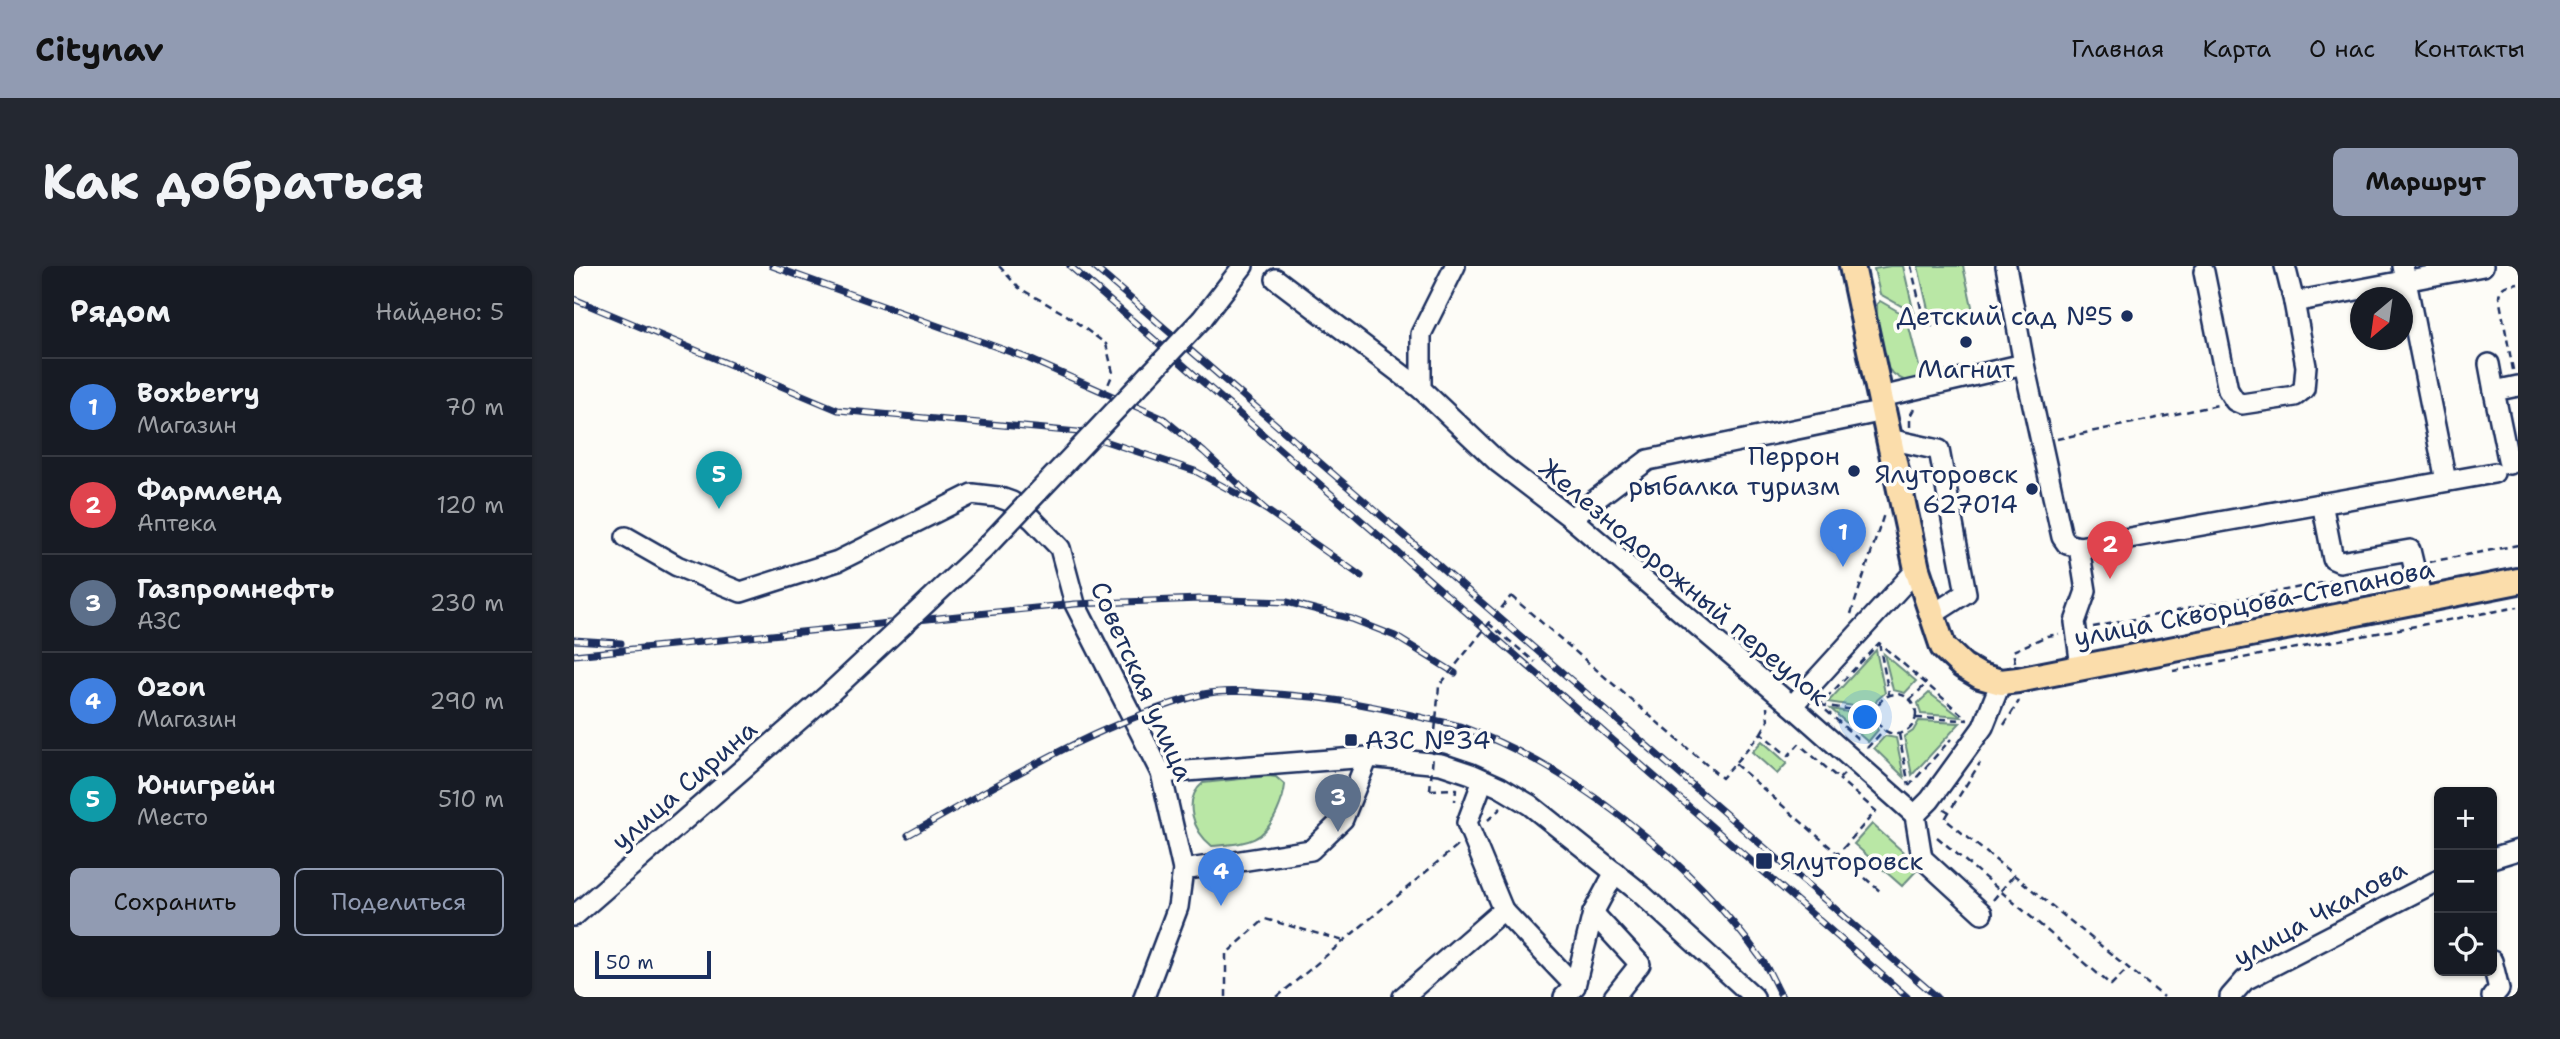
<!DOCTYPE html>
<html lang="ru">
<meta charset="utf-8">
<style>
body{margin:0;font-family:"Shantell Sans",sans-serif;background:#242831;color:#f1f3f6}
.controls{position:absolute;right:21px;bottom:21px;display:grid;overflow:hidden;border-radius:10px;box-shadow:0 2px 5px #0004}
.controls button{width:63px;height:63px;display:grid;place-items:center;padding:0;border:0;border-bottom:2px solid #363941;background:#171b24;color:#f1f3f6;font:35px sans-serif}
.compass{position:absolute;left:1776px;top:21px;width:63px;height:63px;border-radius:50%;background:#171b24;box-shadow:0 2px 5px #0004;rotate:209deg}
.scale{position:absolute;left:21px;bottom:18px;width:116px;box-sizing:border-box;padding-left:7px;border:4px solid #1b2f5e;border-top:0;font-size:19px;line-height:24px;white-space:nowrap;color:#1b2f5e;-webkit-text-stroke:5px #fdfcf7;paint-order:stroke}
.you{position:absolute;left:1292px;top:452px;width:24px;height:24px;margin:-18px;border:5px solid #fff;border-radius:50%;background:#1a73e8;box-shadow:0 0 0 10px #1a73e833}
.badge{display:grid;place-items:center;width:46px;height:46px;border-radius:50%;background:#919bb2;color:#fff;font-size:23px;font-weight:700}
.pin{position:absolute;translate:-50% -58px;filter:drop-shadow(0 2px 4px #0008)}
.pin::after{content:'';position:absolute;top:37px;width:24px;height:21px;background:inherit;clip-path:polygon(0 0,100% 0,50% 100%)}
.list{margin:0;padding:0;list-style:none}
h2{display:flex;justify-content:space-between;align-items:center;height:91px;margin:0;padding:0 28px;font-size:30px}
h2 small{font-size:23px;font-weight:400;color:#9ea1a6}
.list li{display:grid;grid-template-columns:46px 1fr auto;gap:21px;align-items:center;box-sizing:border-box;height:98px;padding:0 28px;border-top:2px solid #363941}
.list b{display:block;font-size:26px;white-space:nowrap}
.list p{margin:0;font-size:23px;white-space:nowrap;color:#9ea1a6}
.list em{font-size:23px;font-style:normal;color:#9ea1a6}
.actions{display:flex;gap:14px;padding:21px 28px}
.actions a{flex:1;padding:16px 0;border:2px solid #919bb2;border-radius:10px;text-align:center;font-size:24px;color:#919bb2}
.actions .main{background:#919bb2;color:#111}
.icon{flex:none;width:38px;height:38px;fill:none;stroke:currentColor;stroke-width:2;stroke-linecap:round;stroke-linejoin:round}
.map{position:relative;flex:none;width:1944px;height:731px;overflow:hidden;border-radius:10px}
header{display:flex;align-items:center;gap:42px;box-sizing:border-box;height:98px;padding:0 35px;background:#919bb2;color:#111}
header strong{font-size:33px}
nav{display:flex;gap:38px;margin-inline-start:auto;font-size:24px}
.intro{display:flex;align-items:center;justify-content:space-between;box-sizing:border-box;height:168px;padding:0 42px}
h1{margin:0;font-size:49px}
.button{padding:18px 32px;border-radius:10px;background:#919bb2;color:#111;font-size:24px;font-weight:700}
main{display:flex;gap:42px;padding:0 42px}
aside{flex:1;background:#171b24;border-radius:10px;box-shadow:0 2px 5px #0004}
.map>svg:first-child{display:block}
.green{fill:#b9e7a5;stroke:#6a8b82;stroke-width:2}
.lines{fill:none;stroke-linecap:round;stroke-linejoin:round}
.minor-casing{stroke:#1b2f5e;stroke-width:24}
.major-casing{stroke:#1b2f5e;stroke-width:30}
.path{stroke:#1b2f5e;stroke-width:2.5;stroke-dasharray:7 5;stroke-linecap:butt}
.minor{stroke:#fdfcf7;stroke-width:19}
.major{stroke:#fbddab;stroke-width:24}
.rail-casing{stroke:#1b2f5e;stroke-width:7}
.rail{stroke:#fdfcf7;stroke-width:4.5;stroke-dasharray:13;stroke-linecap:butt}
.minor-bridge-casing{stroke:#1b2f5e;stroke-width:24;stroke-linecap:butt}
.path-bridge{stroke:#1b2f5e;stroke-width:2.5;stroke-dasharray:7 5;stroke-linecap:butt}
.minor-bridge{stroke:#fdfcf7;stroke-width:19}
.poi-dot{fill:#1b2f5e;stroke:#fdfcf7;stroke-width:2.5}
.labels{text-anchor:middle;stroke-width:7;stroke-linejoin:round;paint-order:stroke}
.poi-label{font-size:26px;fill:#1b2f5e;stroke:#fdfcf7;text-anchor:end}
.street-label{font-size:26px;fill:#1b2f5e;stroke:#fdfcf7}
</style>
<header>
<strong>Citynav</strong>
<nav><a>Главная</a><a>Карта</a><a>О нас</a><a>Контакты</a></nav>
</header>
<div class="intro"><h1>Как добраться</h1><a class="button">Маршрут</a></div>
<main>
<aside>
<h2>Рядом<small>Найдено: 5</small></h2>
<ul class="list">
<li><span class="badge" style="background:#3f7fe0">1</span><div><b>Boxberry</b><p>Магазин</p></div><em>70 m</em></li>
<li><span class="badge" style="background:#e0444e">2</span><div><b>Фармленд</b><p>Аптека</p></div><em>120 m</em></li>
<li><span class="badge" style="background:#5c6f8a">3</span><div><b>Газпромнефть</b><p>АЗС</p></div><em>230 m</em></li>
<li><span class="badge" style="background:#3f7fe0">4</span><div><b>Ozon</b><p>Магазин</p></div><em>290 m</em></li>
<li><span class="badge" style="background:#0f9aa8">5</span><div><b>Юнигрейн</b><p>Место</p></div><em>510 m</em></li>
</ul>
<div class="actions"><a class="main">Сохранить</a><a>Поделиться</a></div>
</aside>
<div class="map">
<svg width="1944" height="731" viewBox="0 0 1944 731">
<rect width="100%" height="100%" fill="#fdfcf7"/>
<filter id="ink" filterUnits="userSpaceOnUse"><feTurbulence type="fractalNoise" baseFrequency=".0143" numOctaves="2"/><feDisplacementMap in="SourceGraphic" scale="14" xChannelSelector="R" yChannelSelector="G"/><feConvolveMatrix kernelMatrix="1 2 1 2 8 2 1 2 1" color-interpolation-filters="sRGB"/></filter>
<g filter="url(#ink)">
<!-- green -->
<g class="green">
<polygon points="1316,0 1329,0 1340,47 1306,28 1300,3"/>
<polygon points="1344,0 1389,0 1399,45 1356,52"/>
<path d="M1306 35 1341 55 1335 61 1347 108 1344 114 1336 117C1296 101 1304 74 1303 38Z"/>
<polygon points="1302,384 1311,427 1303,434 1299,443 1254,436"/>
<polygon points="1310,388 1342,415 1331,427 1319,424"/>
<polygon points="1355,427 1387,451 1347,448 1344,437"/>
<polygon points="1257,443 1297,450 1304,464 1294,476"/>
<polygon points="1345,455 1386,457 1338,509 1330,471 1339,465"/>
<polygon points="1311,470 1322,472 1330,511 1300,482"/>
<polygon points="1188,475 1213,497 1203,508 1178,486"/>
<path d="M695 510 702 511 711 519C710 530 707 537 703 546 688 579 670 577 638 580 619 565 608 534 629 517Z"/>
<polygon points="1298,558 1346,601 1328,620 1280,578"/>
</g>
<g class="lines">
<defs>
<g id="minor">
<polyline points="881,0 847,68 847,123 925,197 997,252 1218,440 1341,549"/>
<polyline points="1432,0 1450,98"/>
<polyline points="1711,0 1720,36 1909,0"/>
<polyline points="1829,0 1872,215"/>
<polyline points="1630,6 1654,124 1661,135 1668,138 1721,130 1730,123 1732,100 1720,36"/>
<polyline points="702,13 847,123"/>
<polyline points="628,53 669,0"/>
<polyline points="1915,98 1920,125"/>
<polyline points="1307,131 1450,98 1488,271 1493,278 1505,281 1512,325 1501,356 1507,401"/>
<polyline points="1315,173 1365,184 1392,327 1358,349"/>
<polyline points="1935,198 1920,125 1944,120"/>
<polyline points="1748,237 1759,293 1766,296 1836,284 1848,334"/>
<polyline points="997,252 1074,194 1310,145"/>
<polyline points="52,271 103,300 167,326 264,295 398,228 424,231 438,236 458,253 486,282 501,338 587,507 609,604 604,641 570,731"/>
<polyline points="1505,281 1920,207"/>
<polyline points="1218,440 1343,303"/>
<polyline points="587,507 794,491 867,498 897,508 926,521 956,539 1064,625 1180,731"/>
<polyline points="1341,549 1356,534 1409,461 1427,416"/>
<polyline points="1341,549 1348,592 1408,647"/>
<polyline points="1918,592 1944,584"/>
<polyline points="609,604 737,584 769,553 794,491"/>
<polyline points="929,644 1001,720"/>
<polyline points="1019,647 1066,698 1040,731"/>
<polyline points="0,650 255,428"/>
<polyline points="1918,695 1925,723 1918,731"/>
<polyline points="829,731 929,644 893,557 909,514"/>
<polyline points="990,731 1001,720 1019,647 1041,606"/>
<polyline points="1656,731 1671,714 1865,614"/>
</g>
<polyline id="major" points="1278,0 1343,303 1369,381 1389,400 1406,410 1427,416 1444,414 1944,315"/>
</defs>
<!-- minor casing -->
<use href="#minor" class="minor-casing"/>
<!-- major casing -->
<use href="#major" class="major-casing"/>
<!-- path -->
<g class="path">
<polyline points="425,0 445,22 491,48 532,78 539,107 529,131"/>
<polyline points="1337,0 1350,55 1360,61"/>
<path d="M1939 104 1925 31C1926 19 1933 19 1944 17"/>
<polyline points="1336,161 1336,150 1341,141"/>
<polyline points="1483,173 1644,139"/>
<polyline points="1855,296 1944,279"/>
<polyline points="937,330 1148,512 1187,467 1214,490 1225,478 1265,513 1270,508"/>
<polyline points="1277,348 1310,248"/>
<polyline points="914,357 961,396"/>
<polyline points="1519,361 1763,314"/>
<polyline points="1305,377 1315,428"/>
<polyline points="1441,396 1439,385 1473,370 1485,368"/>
<polyline points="1599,405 1944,341"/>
<circle cx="1322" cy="448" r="20"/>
<polyline points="1336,434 1351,419"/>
<polyline points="1246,439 1302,447"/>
<polyline points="1342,452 1394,454"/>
<polyline points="1430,459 1445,435"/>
<polyline points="1187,467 1194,455 1193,441"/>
<polyline points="1325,468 1335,520"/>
<polyline points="1284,473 1246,439 1305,377 1393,453"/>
<polyline points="1293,482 1310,464"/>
<polyline points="1161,498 1264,588 1302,545 1265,513"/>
<polyline points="1335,520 1377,473"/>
<polyline points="856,524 882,523 881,535"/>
<polyline points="1370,543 1375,546 1406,497"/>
<polyline points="1375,546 1371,553 1590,731"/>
<polyline points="914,554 927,542"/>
<polyline points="1363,571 1537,719 1553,703"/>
<polyline points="1264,588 1308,627"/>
<polyline points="1419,634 1440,609"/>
<polyline points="652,731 652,688 691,653 770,675"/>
<polyline points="703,731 884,579"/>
</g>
<!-- minor -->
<use href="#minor" class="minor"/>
<!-- major -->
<use href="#major" class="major"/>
<defs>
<g id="rail">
<polyline points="198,0 453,92 590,153 630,186 691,243 787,310"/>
<polyline points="496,0 1333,731"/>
<polyline points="519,0 1363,731"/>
<polyline points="0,33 264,144 504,166 621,205 691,243"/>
<polyline points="0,374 47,377"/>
<polyline points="0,389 501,338 625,333 713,336 778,353 821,370 881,407"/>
<path d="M334 569C429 516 525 456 630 428 654 422 699 428 725 430 767 433 809 442 850 452 864 455 878 457 891 462 1002 503 1119 597 1188 694 1196 705 1201 719 1208 731"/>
</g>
</defs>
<!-- rail casing -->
<use href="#rail" class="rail-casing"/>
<!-- rail -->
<use href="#rail" class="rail"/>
<defs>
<polyline id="minor-bridge" points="255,428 410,283 628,53"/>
</defs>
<!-- minor-bridge casing -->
<use href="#minor-bridge" class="minor-bridge-casing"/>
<!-- path-bridge -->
<polyline class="path-bridge" points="856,524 865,420 937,330"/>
<!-- minor-bridge -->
<use href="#minor-bridge" class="minor-bridge"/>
</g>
</g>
<!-- markers -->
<g class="poi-dot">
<circle cx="1553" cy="50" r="7"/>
<circle cx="1392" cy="76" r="7"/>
<circle cx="1280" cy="205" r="7"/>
<circle cx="1458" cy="223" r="7"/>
<rect x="770" y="467" width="14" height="14" rx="3.5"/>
<rect x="1181" y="586" width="18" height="18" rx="3.5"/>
</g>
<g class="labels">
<!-- poi labels -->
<g class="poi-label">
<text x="1539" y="59">Детский сад №5</text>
<text x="1392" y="112" text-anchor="middle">Магнит</text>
<text x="1266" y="199">Перрон<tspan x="1266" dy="30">рыбалка туризм</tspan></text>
<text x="1444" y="217">Ялуторовск<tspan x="1444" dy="30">627014</tspan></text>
<text x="791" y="483" text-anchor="start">АЗС №34</text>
<text x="1206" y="604" text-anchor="start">Ялуторовск</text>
</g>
<!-- street labels -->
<g class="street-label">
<text transform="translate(1110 316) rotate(40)" y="9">Железнодорожный переулок</text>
<text transform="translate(1680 337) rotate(-11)" y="9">улица Скворцова-Степанова</text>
<text transform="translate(568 415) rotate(66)" y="9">Советская улица</text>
<text transform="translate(110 519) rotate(-41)" y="9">улица Сирина</text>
<text transform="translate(1746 647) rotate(-29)" y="9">улица Чкалова</text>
</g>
</g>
</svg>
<div class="controls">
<button>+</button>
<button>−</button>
<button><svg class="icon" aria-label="locate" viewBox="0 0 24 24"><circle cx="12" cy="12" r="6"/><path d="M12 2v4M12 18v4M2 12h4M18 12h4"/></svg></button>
</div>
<svg class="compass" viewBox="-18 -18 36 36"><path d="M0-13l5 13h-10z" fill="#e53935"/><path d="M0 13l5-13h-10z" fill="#9ea1a6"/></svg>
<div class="scale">50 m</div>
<div class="you"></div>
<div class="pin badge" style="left:1269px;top:301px;background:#3f7fe0">1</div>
<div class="pin badge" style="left:1536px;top:313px;background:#e0444e">2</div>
<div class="pin badge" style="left:764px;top:566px;background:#5c6f8a">3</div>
<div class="pin badge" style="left:647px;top:640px;background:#3f7fe0">4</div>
<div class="pin badge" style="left:145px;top:243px;background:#0f9aa8">5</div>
</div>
</main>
